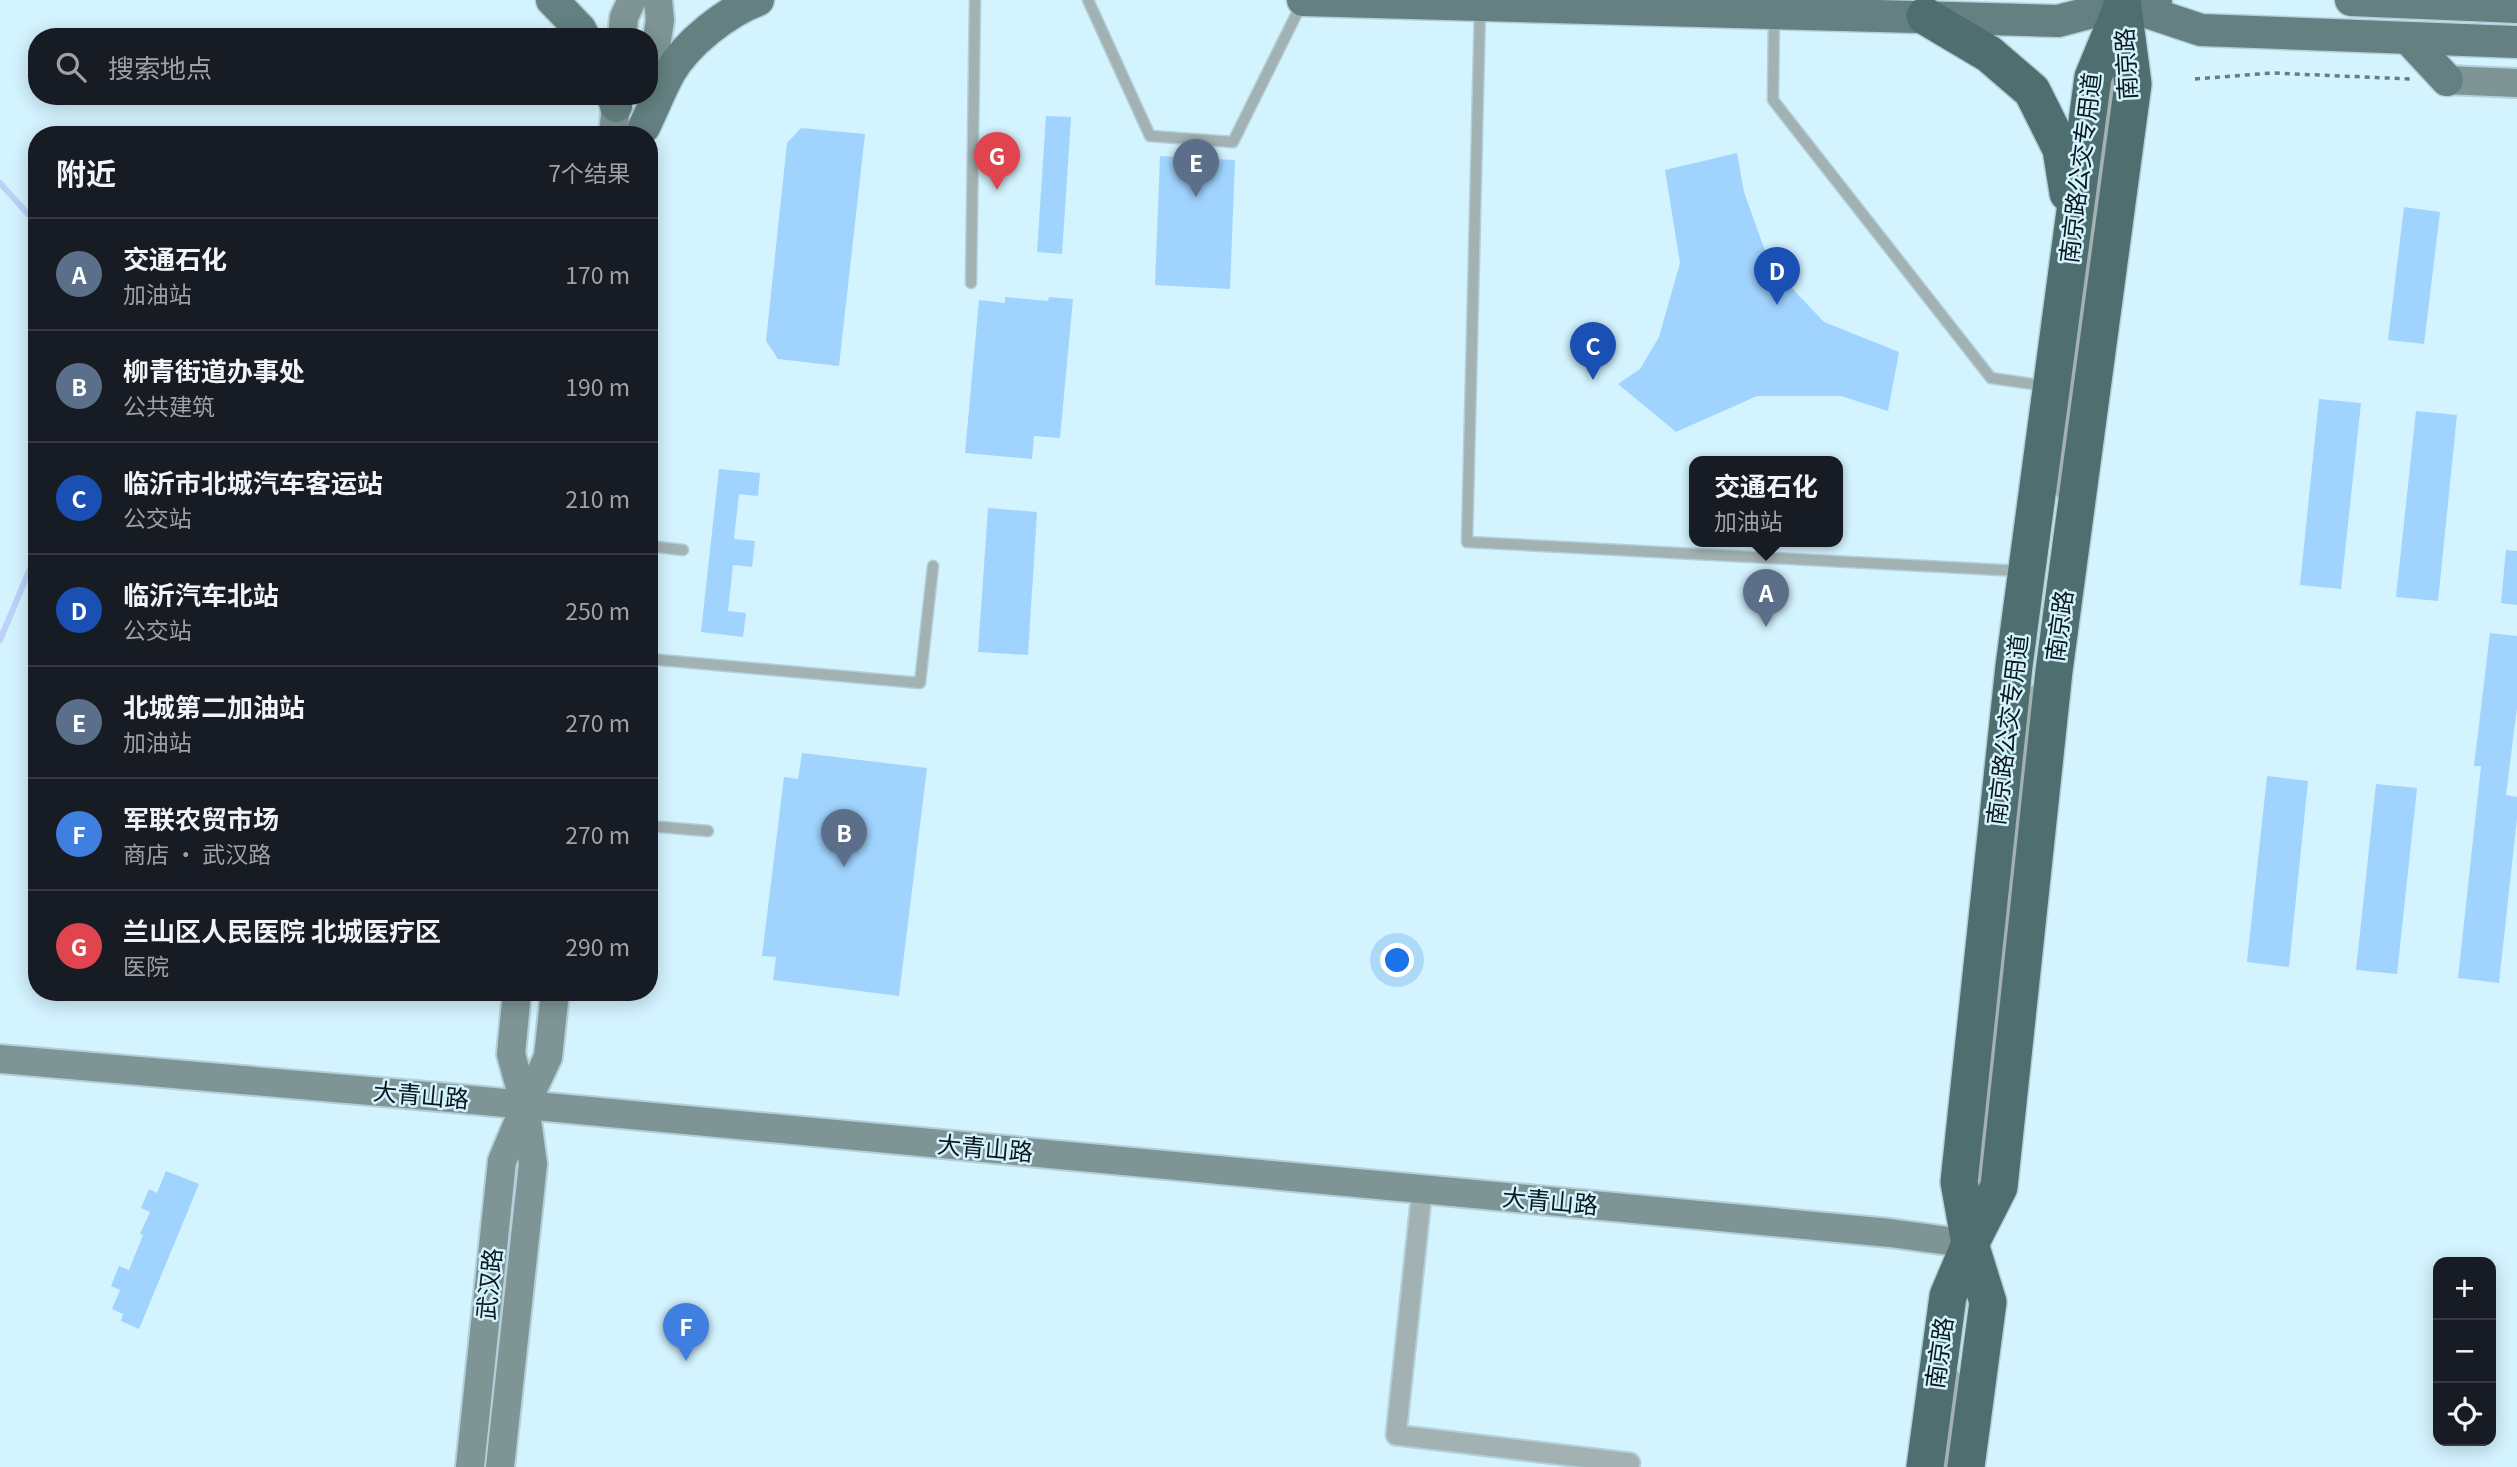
<!DOCTYPE html>
<html lang="zh">
<meta charset="utf-8">
<style>
body{margin:0;font-family:Georgia,"Noto Sans SC",serif;background:#20242c;color:#f1f3f6}
.controls{position:absolute;right:21px;bottom:21px;display:grid;overflow:hidden;border-radius:14px;box-shadow:0 4px 18px #0003}
.controls button{width:63px;height:63px;display:grid;place-items:center;padding:0;border:0;border-bottom:2px solid #363941;background:#171b24;color:#f1f3f6;font:35px sans-serif}
.you{position:absolute;left:1398px;top:961px;width:24px;height:24px;margin:-18px;border:5px solid #fff;border-radius:50%;background:#1a73e8;box-shadow:0 0 0 10px #1a73e833}
.badge{display:grid;place-items:center;width:46px;height:46px;border-radius:50%;background:#d93025;color:#fff;font-size:23px;font-weight:700}
.pin{position:absolute;translate:-50% -58px;filter:drop-shadow(0 2px 4px #0008)}
.pin::after{content:'';position:absolute;top:37px;width:24px;height:21px;background:inherit;clip-path:polygon(0 0,100% 0,50% 100%)}
.popup{position:absolute;left:1689px;top:456px;width:154px;height:91px;box-sizing:border-box;display:grid;place-content:center;border-radius:14px;background:#171b24;filter:drop-shadow(0 2px 5px #0005);font-size:23px;white-space:nowrap;color:#9ea1a6}
.popup b{font-size:26px;color:#f1f3f6}
.popup::after{content:'';position:absolute;left:50%;top:100%;margin-left:-14px;border:14px solid transparent;border-top-color:#171b24}
.list{margin:0;padding:0;list-style:none}
h2{display:flex;justify-content:space-between;align-items:center;height:91px;margin:0;padding:0 28px;font-size:30px}
h2 small{font-size:23px;font-weight:400;color:#9ea1a6}
.list li{display:grid;grid-template-columns:46px 1fr auto;gap:21px;align-items:center;box-sizing:border-box;height:112px;padding:0 28px;border-top:2px solid #363941}
.list b{display:block;font-size:26px;white-space:nowrap}
.list p{margin:0;font-size:23px;white-space:nowrap;color:#9ea1a6}
.list em{font-size:23px;font-style:normal;color:#9ea1a6}
.icon{flex:none;width:38px;height:38px;fill:none;stroke:currentColor;stroke-width:2;stroke-linecap:round;stroke-linejoin:round}
.map{position:relative;flex:none;width:2517px;height:1467px;overflow:hidden}
.search{position:absolute;background:#171b24;box-shadow:0 4px 18px #0003;left:28px;top:28px;width:630px;height:77px;display:flex;align-items:center;gap:18px;box-sizing:border-box;padding:0 24px;border-radius:28px;color:#9ea1a6;font-size:26px}
.panel{position:absolute;background:#171b24;box-shadow:0 4px 18px #0003;left:28px;top:126px;width:630px;height:875px;border-radius:28px}
.map>svg:first-child{display:block}
.lines{fill:none;stroke-linecap:round;stroke-linejoin:round}
.stream{stroke:#bcd0f8;stroke-width:6}
.building{fill:#a0d4fe}
.lane-casing{stroke:#b3d0da;stroke-width:13}
.street-casing{stroke:#b3d0da;stroke-width:23}
.secondary-casing{stroke:#b3d0da;stroke-width:32}
.primary-casing{stroke:#b3d0da;stroke-width:35}
.highway-casing{stroke:#b3d0da;stroke-width:40}
.path{stroke:#687c84;stroke-width:3.5;stroke-dasharray:5 5;stroke-linecap:butt}
.lane{stroke:#a2b1b2;stroke-width:10}
.street{stroke:#a2b1b2;stroke-width:19}
.secondary{stroke:#7e9495;stroke-width:28}
.primary{stroke:#648081;stroke-width:32}
.highway{stroke:#4e6e6f;stroke-width:37}
.labels{text-anchor:middle;stroke-width:5;stroke-linejoin:round;paint-order:stroke}
.street-label{font-size:24px;fill:#0d181c;stroke:#d3f3fe}
</style>
<div class="map">
<svg width="2517" height="1467" viewBox="0 0 2517 1467">
<rect width="100%" height="100%" fill="#d3f3fe"/>
<g class="lines">
<!-- stream -->
<g class="stream">
<polyline points="0,183 37,224"/>
<polyline points="0,640 37,552"/>
</g>
</g>
<!-- building -->
<g class="building">
<polygon points="1046,116 1071,117 1062,254 1037,252"/>
<polygon points="801,128 865,134 839,366 778,359 766,341 787,143"/>
<polygon points="1737,153 1744,192 1770,265 1824,322 1899,352 1888,411 1841,396 1757,396 1676,432 1618,384 1640,369 1659,337 1680,263 1665,170"/>
<polygon points="1160,156 1235,160 1230,289 1155,285"/>
<polygon points="2404,207 2440,212 2424,344 2388,340"/>
<polygon points="1005,297 1048,301 1049,297 1073,299 1060,438 1034,436 1032,459 965,453 979,300 1005,303"/>
<polygon points="2319,399 2361,403 2341,589 2300,585"/>
<polygon points="2416,411 2457,415 2438,601 2396,597"/>
<polygon points="719,469 760,473 758,496 739,494 734,539 755,541 752,567 733,565 728,611 746,613 743,637 701,632"/>
<polygon points="988,508 1037,512 1028,655 978,652"/>
<polygon points="2506,550 2517,551 2517,605 2501,603"/>
<polygon points="2490,633 2517,636 2517,708 2506,795 2517,797 2517,818 2499,983 2458,978 2481,766 2474,766"/>
<polygon points="802,753 927,768 899,996 773,980 776,957 762,956 784,777 798,779"/>
<polygon points="2267,776 2308,781 2289,967 2247,962"/>
<polygon points="2376,784 2417,788 2397,974 2356,970"/>
<polygon points="166,1171 199,1184 139,1329 121,1321 123,1314 112,1309 120,1290 111,1286 119,1266 129,1270 143,1235 140,1234 150,1212 141,1208 149,1189 157,1193"/>
</g>
<g class="lines">
<defs>
<g id="lane">
<polyline points="1088,0 1150,136 1233,142 1302,3"/>
<polyline points="1480,9 1467,542 2020,571"/>
<polyline points="1774,16 1773,100 1991,378 2046,386"/>
<polyline points="971,283 975,0"/>
<polyline points="2060,492 2115,63"/>
<polyline points="649,546 683,550"/>
<polyline points="649,659 920,683 933,566"/>
<polyline points="649,826 708,831"/>
<polyline points="1976,1191 2033,691"/>
<polyline points="1945,1467 1955,1376"/>
</g>
<polyline id="street" points="1422,1190 1396,1435 1630,1463"/>
<g id="secondary">
<polyline points="622,37 624,17 632,0"/>
<polyline points="2447,80 2517,83"/>
<polyline points="649,93 660,20 658,0"/>
<polyline points="613,135 617,96"/>
<polyline points="0,1059 462,1099 1890,1233 1970,1244"/>
<polyline points="470,1467 502,1161 525,1106 548,1057 555,992"/>
<polyline points="500,1467 533,1164 525,1106 511,1054 517,992"/>
</g>
<g id="primary">
<polyline points="552,0 580,29 584,37"/>
<polyline points="1303,0 2058,21 2123,4 2156,0"/>
<polyline points="2351,0 2517,7"/>
<polyline points="2126,5 2201,30 2517,42"/>
<polyline points="2408,38 2447,80"/>
<polyline points="613,96 616,106"/>
<path d="M644 127C653 109 660 90 670 72 687 43 726 12 758 0"/>
</g>
<g id="highway">
<polyline points="1925,16 1989,54 2032,91 2061,149 2068,193"/>
<polyline points="1925,1467 1948,1296 1970,1244 1999,1187 2054,671 2133,84 2122,0"/>
<polyline points="1966,1467 1988,1302 1970,1244 1959,1182 2014,666 2093,77 2122,7"/>
</g>
</defs>
<!-- lane casing -->
<use href="#lane" class="lane-casing"/>
<!-- street casing -->
<use href="#street" class="street-casing"/>
<!-- secondary casing -->
<use href="#secondary" class="secondary-casing"/>
<!-- primary casing -->
<use href="#primary" class="primary-casing"/>
<!-- highway casing -->
<use href="#highway" class="highway-casing"/>
<!-- path -->
<polyline class="path" points="2195,79 2272,73 2410,79"/>
<!-- lane -->
<use href="#lane" class="lane"/>
<!-- street -->
<use href="#street" class="street"/>
<!-- secondary -->
<use href="#secondary" class="secondary"/>
<!-- primary -->
<use href="#primary" class="primary"/>
<!-- highway -->
<use href="#highway" class="highway"/>
</g>
<g class="labels">
<!-- street labels -->
<g class="street-label">
<text transform="translate(2127 64) rotate(-93)" y="8">南京路</text>
<text transform="translate(2081 168) rotate(-83)" y="8">南京路公交专用道</text>
<text transform="translate(2060 626) rotate(-82)" y="8">南京路</text>
<text transform="translate(2008 730) rotate(-83)" y="8">南京路公交专用道</text>
<text transform="translate(421 1096) rotate(5)" y="8">大青山路</text>
<text transform="translate(985 1149) rotate(5)" y="8">大青山路</text>
<text transform="translate(1550 1202) rotate(5)" y="8">大青山路</text>
<text transform="translate(490 1284) rotate(-84)" y="8">武汉路</text>
<text transform="translate(1940 1353) rotate(-82)" y="8">南京路</text>
</g>
</g>
</svg>
<div class="controls">
<button>+</button>
<button>−</button>
<button><svg class="icon" aria-label="locate" viewBox="0 0 24 24"><circle cx="12" cy="12" r="6"/><path d="M12 2v4M12 18v4M2 12h4M18 12h4"/></svg></button>
</div>
<div class="you"></div>
<div class="pin badge" style="left:1766px;top:627px;background:#5c6f8a">A</div>
<div class="popup"><b>交通石化</b>加油站</div>
<div class="pin badge" style="left:844px;top:867px;background:#5c6f8a">B</div>
<div class="pin badge" style="left:1593px;top:380px;background:#1a4fb4">C</div>
<div class="pin badge" style="left:1777px;top:305px;background:#1a4fb4">D</div>
<div class="pin badge" style="left:1196px;top:197px;background:#5c6f8a">E</div>
<div class="pin badge" style="left:686px;top:1361px;background:#3f7fe0">F</div>
<div class="pin badge" style="left:997px;top:190px;background:#e0444e">G</div>
<div class="search"><svg class="icon" aria-label="search" viewBox="0 0 24 24"><circle cx="10" cy="10" r="6"/><path d="M15 15l6 6"/></svg>搜索地点</div>
<section class="panel">
<h2>附近<small>7个结果</small></h2>
<ul class="list">
<li><span class="badge" style="background:#5c6f8a">A</span><div><b>交通石化</b><p>加油站</p></div><em>170 m</em></li>
<li><span class="badge" style="background:#5c6f8a">B</span><div><b>柳青街道办事处</b><p>公共建筑</p></div><em>190 m</em></li>
<li><span class="badge" style="background:#1a4fb4">C</span><div><b>临沂市北城汽车客运站</b><p>公交站</p></div><em>210 m</em></li>
<li><span class="badge" style="background:#1a4fb4">D</span><div><b>临沂汽车北站</b><p>公交站</p></div><em>250 m</em></li>
<li><span class="badge" style="background:#5c6f8a">E</span><div><b>北城第二加油站</b><p>加油站</p></div><em>270 m</em></li>
<li><span class="badge" style="background:#3f7fe0">F</span><div><b>军联农贸市场</b><p>商店 · 武汉路</p></div><em>270 m</em></li>
<li><span class="badge" style="background:#e0444e">G</span><div><b>兰山区人民医院 北城医疗区</b><p>医院</p></div><em>290 m</em></li>
</ul>
</section>
</div>
